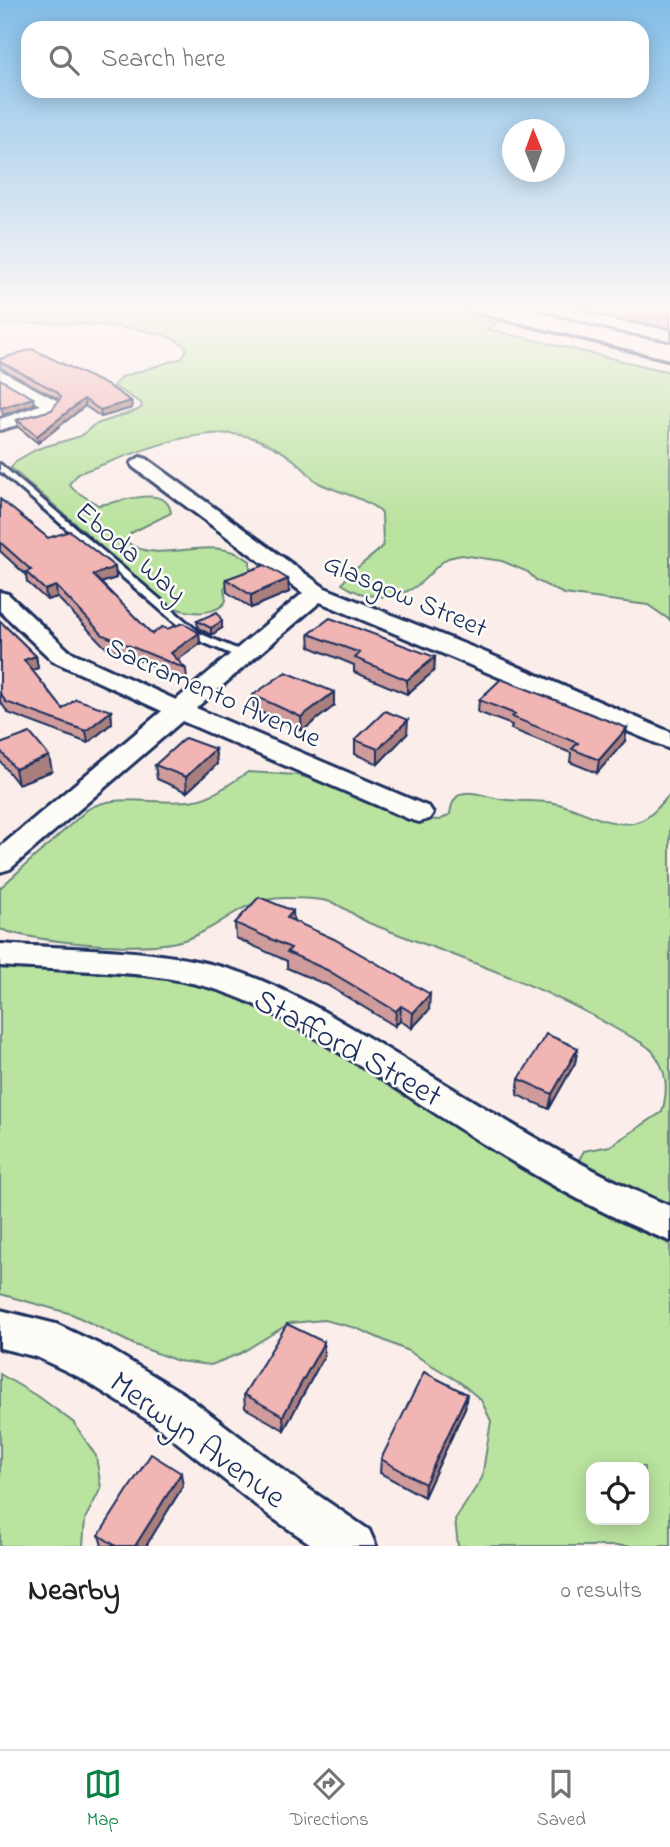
<!DOCTYPE html>
<style>
body{margin:0;font-family:"Indie Flower",sans-serif;background:#f6f6f6;color:#202124}
.controls{position:absolute;right:21px;bottom:21px;display:grid;overflow:hidden;border-radius:14px;box-shadow:0 4px 18px #0003}
.controls button{width:63px;height:63px;display:grid;place-items:center;padding:0;border:0;border-bottom:2px solid #e0e0e0;background:#fff;color:#202124;font:35px sans-serif}
.compass{position:absolute;left:502px;top:119px;width:63px;height:63px;border-radius:50%;background:#fff;box-shadow:0 4px 18px #0003;rotate:359deg}
.list{margin:0;padding:0;list-style:none}
h2{display:flex;justify-content:space-between;align-items:center;height:91px;margin:0;padding:0 28px;font-size:30px}
h2 small{font-size:23px;font-weight:400;color:#757577}
.icon{flex:none;width:38px;height:38px;fill:none;stroke:currentColor;stroke-width:2;stroke-linecap:round;stroke-linejoin:round}
.map{position:relative;flex:none;width:670px;height:1546px;overflow:hidden}
.search{position:absolute;background:#fff;box-shadow:0 4px 18px #0003;left:21px;right:21px;top:21px;height:77px;display:flex;align-items:center;gap:18px;box-sizing:border-box;padding:0 24px;border-radius:21px;color:#757577;font-size:26px}
.sheet{height:203px;background:#fff}
nav{display:flex;justify-content:space-around;align-items:center;box-sizing:border-box;height:98px;border-top:2px solid #e0e0e0;background:#fff;font-size:19px;color:#757577}
nav a{display:grid;justify-items:center;gap:4px}
nav .on{color:#0b8043}
.map>svg:first-child{display:block}
.green{fill:#bae39f;stroke:#6a897e;stroke-width:2;fill-rule:evenodd}
.lines{fill:none;stroke-linecap:round;stroke-linejoin:round}
.service-casing{stroke:#1b2f5e;stroke-width:6}
.minor-casing{stroke:#1b2f5e;stroke-width:6}
.service{fill:#fdfcf7;fill-rule:evenodd}
.minor{fill:#fdfcf7;fill-rule:evenodd}
.rail{stroke:#1b2f5e;stroke-width:3.5}
.wall{fill:#cf9c9b;stroke:#1b2f5e;stroke-width:2}
.shaded-wall{fill:#a97f7e;stroke:#1b2f5e;stroke-width:2}
.building{fill:#f1b5b4;stroke:#1b2f5e;stroke-width:2}
.labels{text-anchor:middle;stroke-width:5;stroke-linejoin:round;paint-order:stroke}
.street-label{font-size:28px;fill:#1b2f5e;stroke:#fdfcf7}
.near-street-label{font-size:33px;fill:#1b2f5e;stroke:#fdfcf7}
</style>
<div class="map">
<svg width="670" height="1546" viewBox="0 0 670 1546">
<rect width="100%" height="100%" fill="#fbeeea"/>
<filter id="ink" filterUnits="userSpaceOnUse"><feTurbulence type="fractalNoise" baseFrequency=".0143" numOctaves="2"/><feDisplacementMap in="SourceGraphic" scale="14" xChannelSelector="R" yChannelSelector="G"/><feConvolveMatrix kernelMatrix="1 2 1 2 8 2 1 2 1" color-interpolation-filters="sRGB"/></filter>
<g filter="url(#ink)">
<!-- green -->
<g class="green">
<path d="M0 306H419L496 323 487 329 670 372V620L648 605 564 594 537 581 528 572 502 561 462 555 448 558C435 566 427 579 415 587 393 601 363 599 342 584 351 569 370 560 383 546L382 513C365 497 339 493 319 483 312 479 309 474 304 469 292 457 274 446 259 440 208 418 130 456 79 473L69 484 74 490 98 505C117 504 167 482 171 513L131 533 127 542C161 568 210 530 250 561V572L224 588 226 601C218 614 195 614 181 610 154 603 107 552 85 532 60 510 35 489 11 468L16 461 37 449 81 436 94 425 138 410 142 407 141 403 113 386 122 377 182 358 187 349C167 321 35 321 0 325Z"/>
<path d="M248 772 297 775 343 788 423 819 440 820 450 814C454 781 478 795 500 799 518 802 537 800 554 803 580 808 606 827 633 823 650 820 659 806 670 794V1207L577 1163 584 1151 610 1146 662 1112C668 1091 668 1071 653 1052 646 1043 628 1036 618 1030 540 983 453 956 369 923 355 917 342 904 327 901 314 898 298 898 285 898 238 899 224 927 184 940 146 952 37 943 0 929V888L88 809C120 791 160 807 195 800 214 797 232 782 248 772Z"/>
<path d="M0 967 163 978 221 989 270 1010 670 1245V1546H458L455 1520 482 1478 491 1421 481 1400 461 1383 408 1351 356 1328 324 1320 290 1323 241 1353 211 1365 178 1361 135 1345 72 1314 0 1294ZM591 1467H644V1520H591Z"/>
<polygon points="0,1374 42,1399 74,1423 96,1456 101,1488 85,1519 83,1546 0,1546"/>
</g>
<g class="lines">
<defs>
<polygon id="service" points="0,464 201,634 246,653 247,655 246,657 238,657 193,638 0,471"/>
<g id="minor">
<polygon points="537,306 561,306 619,322 670,330 670,340 618,331 539,309"/>
<polygon points="0,370 56,400 59,404 51,415 0,430 0,419 40,405 0,382"/>
<polygon points="140,457 147,459 325,588 484,652 670,732 670,749 320,602 196,708 429,807 433,813 429,819 419,822 409,819 182,721 10,869 0,872 0,847 162,711 53,661 0,611 0,592 8,594 69,651 176,700 303,593 133,467 131,463"/>
<path d="M0 944C81 950 164 947 242 973 295 992 344 1023 392 1052 483 1106 572 1165 670 1206V1241C559 1199 461 1128 361 1066 317 1039 271 1008 221 991 151 968 73 972 0 966Z"/>
<polygon points="0,1310 56,1324 111,1350 184,1394 303,1485 369,1530 376,1546 314,1546 271,1517 154,1424 81,1378 37,1357 0,1348"/>
</g>
</defs>
<!-- service casing -->
<use href="#service" class="service-casing"/>
<!-- minor casing -->
<use href="#minor" class="minor-casing"/>
<!-- service -->
<use href="#service" class="service"/>
<!-- minor -->
<use href="#minor" class="minor"/>
<!-- rail -->
<polyline class="rail" points="444,306 670,361"/>
</g>
<!-- wall -->
<g class="wall">
<polygon points="571,306 670,306 670,328 614,318"/>
<polygon points="0,359 131,401 132,408 101,417 85,406 38,443 18,427 17,420 52,410 59,400 57,398 0,368"/>
<polygon points="0,499 48,538 115,567 116,578 101,583 152,634 167,629 199,633 200,644 177,660 186,669 187,680 104,646 57,597 47,600 27,582 26,575 0,551"/>
<polygon points="226,579 289,592 251,608 227,592"/>
<polygon points="0,621 36,656 38,668 32,670 63,709 111,711 112,723 88,743 8,713 0,701"/>
<polygon points="197,621 222,628 211,635 198,628"/>
<polygon points="309,634 435,657 434,671 407,694 354,672 354,665 310,647"/>
<polygon points="253,695 334,706 302,731 254,709"/>
<polygon points="479,700 625,741 597,773 570,762 571,753 511,729 512,725 478,712"/>
<polygon points="407,734 378,764 355,754 355,740"/>
<polygon points="0,744 52,771 18,784 0,761"/>
<polygon points="215,749 217,764 187,792 157,779 155,765"/>
<polygon points="294,921 429,1010 412,1028 400,1021 395,1026 327,985 287,968 287,961 236,938 235,923"/>
<polygon points="578,1048 575,1063 549,1109 517,1095 519,1079"/>
<polygon points="324,1356 284,1430 245,1408 244,1394"/>
<polygon points="465,1408 424,1497 380,1473 381,1459"/>
<polygon points="183,1486 146,1546 102,1546 99,1535"/>
</g>
<!-- shaded-wall -->
<g class="shaded-wall">
<polygon points="33,398 34,404 3,415 1,408"/>
<polygon points="84,399 85,406 38,443 37,436"/>
<polygon points="131,401 132,408 101,417 100,410"/>
<polygon points="115,567 116,578 94,585 93,575"/>
<polygon points="288,579 289,592 251,608 251,595"/>
<polygon points="56,586 57,597 47,600 45,590"/>
<polygon points="222,621 222,628 211,635 211,628"/>
<polygon points="199,633 200,644 172,664 171,653"/>
<polygon points="36,656 38,668 27,672 24,660"/>
<polygon points="435,657 434,671 407,694 407,680"/>
<polygon points="334,692 334,706 302,731 301,717"/>
<polygon points="111,711 112,723 88,743 86,731"/>
<polygon points="408,720 407,734 378,764 378,749"/>
<polygon points="627,728 625,741 597,773 599,760"/>
<polygon points="215,749 217,764 187,792 186,777"/>
<polygon points="49,756 52,771 18,784 15,769"/>
<polygon points="293,911 294,926 287,918"/>
<polygon points="430,994 429,1010 412,1028 413,1013"/>
<polygon points="401,1006 400,1021 395,1026 396,1011"/>
<polygon points="578,1048 575,1063 549,1109 552,1094"/>
<polygon points="324,1342 324,1356 284,1430 283,1416"/>
<polygon points="467,1394 465,1408 424,1497 425,1484"/>
<polygon points="181,1473 183,1486 146,1546 135,1546"/>
</g>
<!-- building -->
<g class="building">
<polygon points="643,306 670,306 670,311"/>
<polygon points="32,349 107,385 131,401 100,410 84,399 37,436 17,420 52,410 61,397 56,391 0,362 0,359"/>
<polygon points="0,379 33,398 1,408 0,407"/>
<polygon points="0,499 48,538 70,531 115,567 93,575 152,634 162,627 167,629 183,623 199,633 171,653 186,669 103,635 56,586 45,590 26,572 31,570 0,542"/>
<polygon points="265,565 288,579 251,595 226,579"/>
<polygon points="217,612 222,621 211,628 197,621"/>
<polygon points="330,618 435,657 407,680 355,658 360,653 309,634"/>
<polygon points="0,621 36,656 24,660 63,709 76,699 111,711 86,731 6,702 0,693"/>
<polygon points="286,672 334,692 301,717 253,695"/>
<polygon points="501,679 627,728 599,760 572,749 578,743 512,717 515,714 479,700"/>
<polygon points="385,711 408,720 378,749 355,740"/>
<polygon points="30,733 49,756 15,769 0,750 0,744"/>
<polygon points="185,738 215,749 186,777 155,765"/>
<polygon points="259,897 293,911 287,918 334,939 430,994 413,1013 401,1006 396,1011 327,970 287,952 291,948 235,923"/>
<polygon points="546,1034 578,1048 552,1094 519,1079"/>
<polygon points="287,1324 324,1342 283,1416 244,1394"/>
<polygon points="424,1372 467,1394 425,1484 381,1459"/>
<polygon points="151,1454 181,1473 135,1546 116,1546 99,1535"/>
</g>
</g>
<!-- sky -->
<linearGradient id="sky" x2="0" y2="1"><stop stop-color="#82bee9"/><stop offset="0.59" stop-color="#fdf7f6"/><stop offset="1" stop-color="#fdf7f6" stop-opacity="0"/></linearGradient>
<rect width="670" height="523" fill="url(#sky)"/>
<g class="labels">
<!-- street labels -->
<g class="street-label">
<text transform="translate(132 551) rotate(41)" y="10">Eboda Way</text>
<text transform="translate(406 594) rotate(23)" y="10">Glasgow Street</text>
<text transform="translate(214 691) rotate(24)" y="10">Sacramento Avenue</text>
</g>
<!-- near-street labels -->
<g class="near-street-label">
<text transform="translate(349 1046) rotate(29)" y="12">Stafford Street</text>
<text transform="translate(199 1438) rotate(36)" y="12">Merwyn Avenue</text>
</g>
</g>
</svg>
<div class="controls">
<button><svg class="icon" aria-label="locate" viewBox="0 0 24 24"><circle cx="12" cy="12" r="6"/><path d="M12 2v4M12 18v4M2 12h4M18 12h4"/></svg></button>
</div>
<svg class="compass" viewBox="-18 -18 36 36"><path d="M0-13l5 13h-10z" fill="#e53935"/><path d="M0 13l5-13h-10z" fill="#757577"/></svg>
<div class="search"><svg class="icon" aria-label="search" viewBox="0 0 24 24"><circle cx="10" cy="10" r="6"/><path d="M15 15l6 6"/></svg>Search here</div>
</div>
<section class="sheet">
<h2>Nearby<small>0 results</small></h2>
<ul class="list">
</ul>
</section>
<nav>
<a class="on"><svg class="icon" aria-label="map" viewBox="0 0 24 24"><path d="M3 6l6-2 6 2 6-2v14l-6 2-6-2-6 2zM9 4v14M15 6v14"/></svg>Map</a>
<a><svg class="icon" aria-label="directions" viewBox="0 0 24 24"><path d="M12 3l9 9-9 9-9-9zM9 14v-3h6M13 9l2 2-2 2"/></svg>Directions</a>
<a><svg class="icon" aria-label="saved" viewBox="0 0 24 24"><path d="M7 4h10v16l-5-4-5 4z"/></svg>Saved</a>
</nav>
